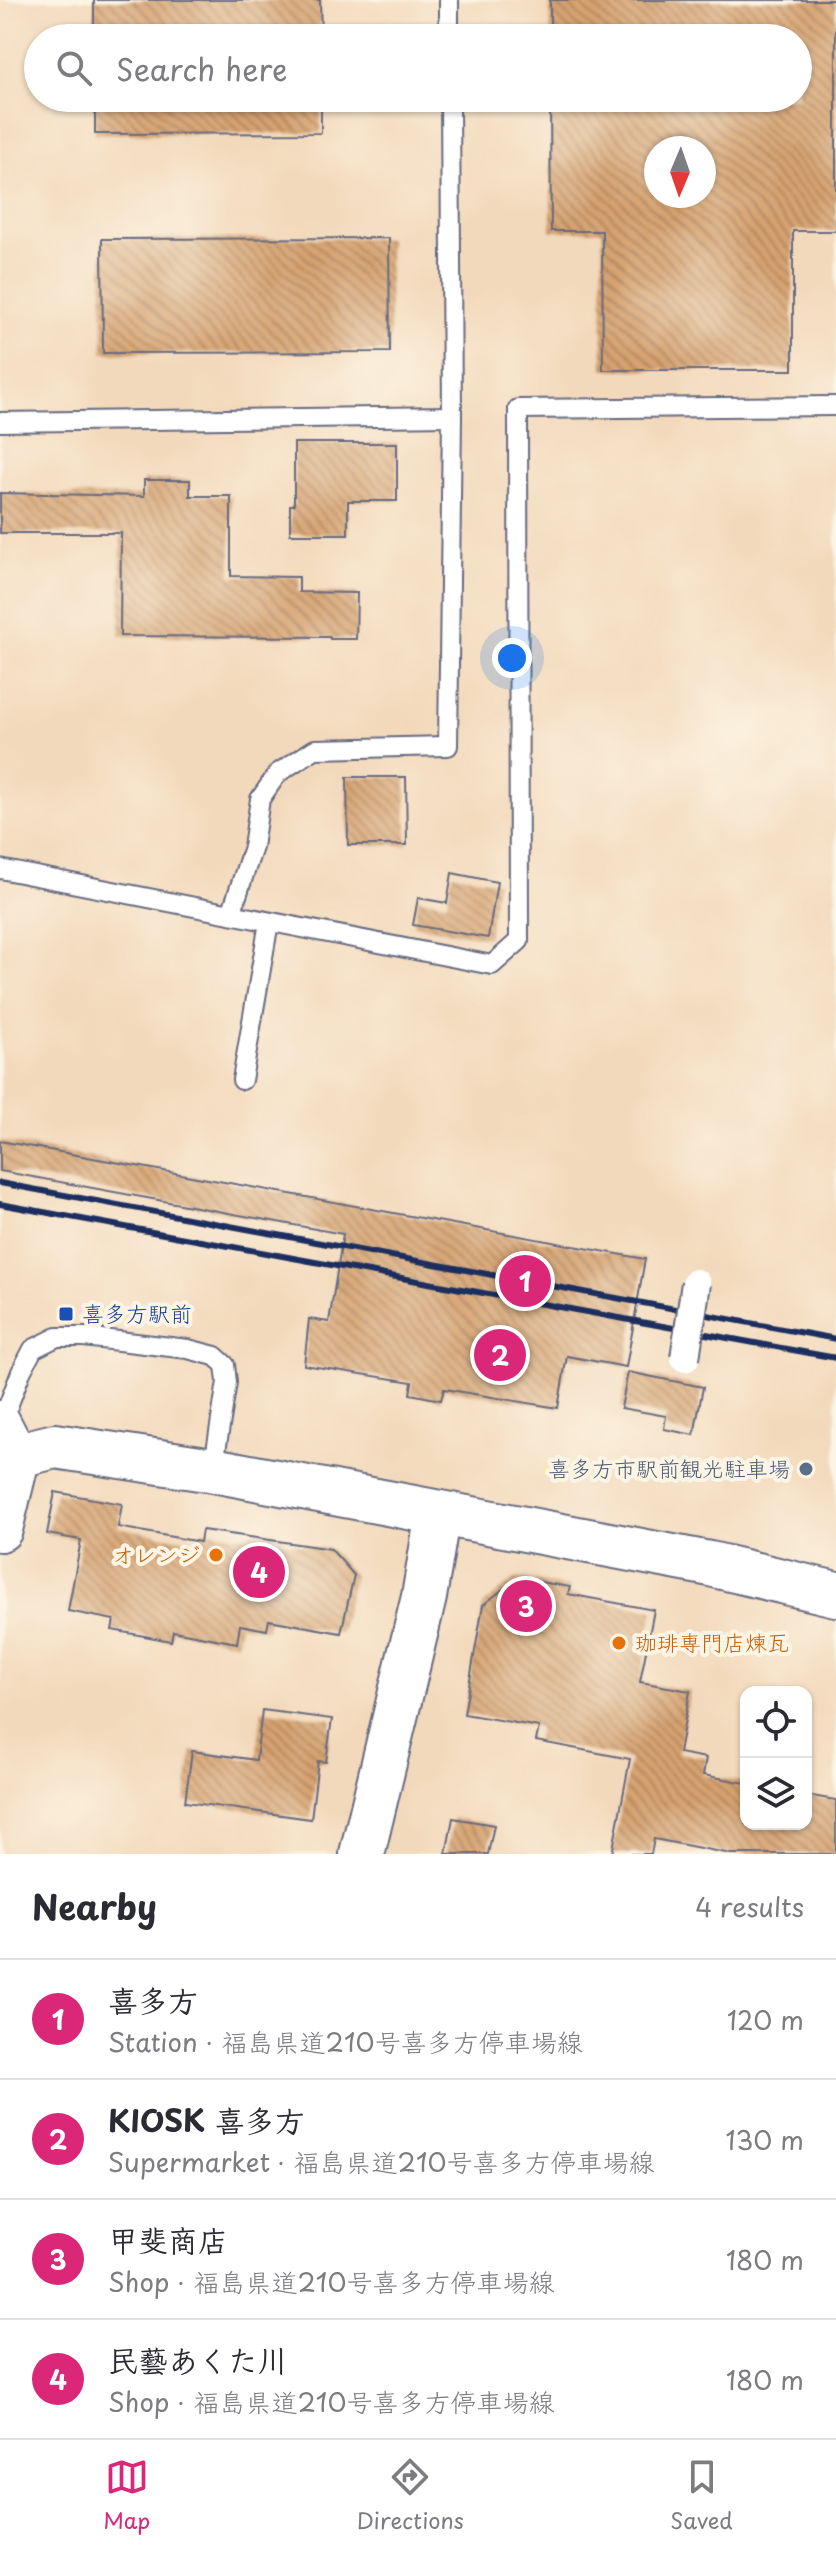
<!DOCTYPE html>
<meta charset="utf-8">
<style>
body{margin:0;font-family:"Playpen Sans","Klee One",sans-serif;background:#f7f7f7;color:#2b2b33}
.controls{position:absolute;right:24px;bottom:24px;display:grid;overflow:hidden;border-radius:16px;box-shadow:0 2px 6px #0004}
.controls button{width:72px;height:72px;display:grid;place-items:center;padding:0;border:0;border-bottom:2px solid #e1e1e2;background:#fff;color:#2b2b33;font:40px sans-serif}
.compass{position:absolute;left:644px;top:136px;width:72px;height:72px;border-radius:50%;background:#fff;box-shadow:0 2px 6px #0004;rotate:182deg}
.you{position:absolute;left:512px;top:658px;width:28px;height:28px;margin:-20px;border:6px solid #fff;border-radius:50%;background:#1a73e8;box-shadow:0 0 0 12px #1a73e833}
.badge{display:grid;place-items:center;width:52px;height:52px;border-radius:50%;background:#db2777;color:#fff;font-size:26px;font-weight:700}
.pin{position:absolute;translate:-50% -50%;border:4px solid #fff;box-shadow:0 2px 8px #0006}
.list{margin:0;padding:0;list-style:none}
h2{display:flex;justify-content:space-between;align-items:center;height:104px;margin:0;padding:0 32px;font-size:34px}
h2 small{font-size:26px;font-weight:400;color:#7c7c81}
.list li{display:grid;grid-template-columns:52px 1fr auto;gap:24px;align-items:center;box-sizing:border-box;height:120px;padding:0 32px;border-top:2px solid #e1e1e2}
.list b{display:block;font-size:30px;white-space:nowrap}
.list p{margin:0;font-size:26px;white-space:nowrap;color:#7c7c81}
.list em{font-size:26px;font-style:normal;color:#7c7c81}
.icon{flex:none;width:44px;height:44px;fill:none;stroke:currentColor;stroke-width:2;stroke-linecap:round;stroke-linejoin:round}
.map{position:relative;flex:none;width:836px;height:1854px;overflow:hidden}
.search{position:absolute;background:#fff;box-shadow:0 2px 6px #0004;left:24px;right:24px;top:24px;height:88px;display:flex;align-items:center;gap:20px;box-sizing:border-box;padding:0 28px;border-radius:44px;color:#7c7c81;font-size:30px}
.sheet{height:584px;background:#fff}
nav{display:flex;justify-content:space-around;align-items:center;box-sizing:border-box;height:112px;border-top:2px solid #e1e1e2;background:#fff;font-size:22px;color:#7c7c81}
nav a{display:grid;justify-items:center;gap:4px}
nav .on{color:#db2777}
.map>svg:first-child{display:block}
.building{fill:url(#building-back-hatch);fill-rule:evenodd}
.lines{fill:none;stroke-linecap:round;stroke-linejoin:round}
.service-casing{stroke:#676a7f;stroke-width:22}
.minor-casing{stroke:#676a7f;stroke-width:42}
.tertiary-casing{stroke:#676a7f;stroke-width:48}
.secondary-casing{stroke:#676a7f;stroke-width:48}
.service{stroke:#fff;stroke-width:18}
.minor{stroke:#fff;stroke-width:38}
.tertiary{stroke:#fff;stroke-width:44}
.secondary{stroke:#fff;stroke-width:44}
.rail{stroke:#1b2f5e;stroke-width:6}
.pedestrian-bridge-casing{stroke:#676a7f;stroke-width:32;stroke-linecap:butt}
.pedestrian-bridge{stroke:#fff;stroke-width:28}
.transit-dot{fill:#1a4fb4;stroke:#fcf5e5;stroke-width:3}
.service-dot{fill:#5c6f8a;stroke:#fcf5e5;stroke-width:3}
.food-dot{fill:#e8710a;stroke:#fcf5e5;stroke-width:3}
.labels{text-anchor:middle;stroke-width:8;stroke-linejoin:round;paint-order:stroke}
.transit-label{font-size:22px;fill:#164399;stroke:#fcf5e5;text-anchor:start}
.service-label{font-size:22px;fill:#4e5e75;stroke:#fcf5e5;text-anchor:end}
.food-label{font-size:22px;fill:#c56008;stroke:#fcf5e5;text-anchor:end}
</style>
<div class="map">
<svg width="836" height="1854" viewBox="0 0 836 1854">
<defs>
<pattern id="building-back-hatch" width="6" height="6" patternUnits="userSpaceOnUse" patternTransform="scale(2)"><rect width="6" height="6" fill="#d6a270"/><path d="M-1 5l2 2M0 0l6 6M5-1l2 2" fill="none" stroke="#ad845f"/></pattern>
</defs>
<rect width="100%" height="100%" fill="#fcf5e5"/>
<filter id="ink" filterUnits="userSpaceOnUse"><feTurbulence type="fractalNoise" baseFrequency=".0125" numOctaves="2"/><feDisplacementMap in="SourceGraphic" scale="16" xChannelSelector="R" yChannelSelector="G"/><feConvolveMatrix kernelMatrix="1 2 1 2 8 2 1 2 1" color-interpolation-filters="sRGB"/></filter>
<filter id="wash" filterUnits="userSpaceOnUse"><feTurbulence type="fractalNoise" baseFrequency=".006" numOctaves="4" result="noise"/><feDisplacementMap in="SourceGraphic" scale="32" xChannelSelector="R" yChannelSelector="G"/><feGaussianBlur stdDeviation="1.8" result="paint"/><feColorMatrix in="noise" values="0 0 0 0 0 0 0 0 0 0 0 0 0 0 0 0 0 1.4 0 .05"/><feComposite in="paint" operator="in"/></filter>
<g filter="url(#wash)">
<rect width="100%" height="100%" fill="#f3d9bb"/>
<g id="blocks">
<!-- building -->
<g class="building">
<polygon points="94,0 320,0 321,38 94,38"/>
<path d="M550 0H836V231H793V370H603L602 231H551L550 98H798V38H550ZM656 148H704V196H656Z"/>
<polygon points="95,98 321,98 321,133 95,134"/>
<polygon points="389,238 390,352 103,353 102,239"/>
<polygon points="294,443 397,443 397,501 348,501 348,534 290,534 290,505 294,505"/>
<polygon points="144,480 190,480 190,496 231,496 231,576 299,577 299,592 357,593 356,639 330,639 330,637 120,636 121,533 0,533 0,493 144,496"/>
<polygon points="347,777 406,777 407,845 348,845"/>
<polygon points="452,873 497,882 488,938 413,925 418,898 447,903"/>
<polygon points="0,1141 645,1259 626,1367 567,1356 558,1408 444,1389 441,1400 410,1394 412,1382 304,1365 309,1319 329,1322 343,1234 0,1171"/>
<polygon points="628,1372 703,1387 694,1435 664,1429 666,1416 621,1408"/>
<polygon points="55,1492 122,1504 118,1527 200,1542 202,1530 331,1549 354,1575 341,1633 269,1620 267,1630 240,1625 237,1643 173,1631 171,1641 112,1630 114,1620 68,1611 81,1540 47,1534"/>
<polygon points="517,1578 570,1587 568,1594 654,1610 640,1682 690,1691 679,1753 706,1758 703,1775 746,1783 746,1824 806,1824 806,1795 836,1800 836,1854 731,1854 654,1839 651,1854 612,1854 630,1759 536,1741 539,1727 464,1714 483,1605"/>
<polygon points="262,1710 332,1719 326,1762 318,1761 311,1819 185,1802 192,1751 256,1760"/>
<polygon points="453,1818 494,1825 488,1854 446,1854"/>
</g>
</g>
</g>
<g filter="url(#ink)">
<use href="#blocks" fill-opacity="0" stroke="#676a7f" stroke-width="2"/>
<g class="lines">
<defs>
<g id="service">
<polyline points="449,0 449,38"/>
<polyline points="0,422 452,416"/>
<polyline points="0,869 492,965 519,941 518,409 836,406"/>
<polyline points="231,914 253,847 260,799 278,773 315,749 448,746 452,416 450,98"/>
<polyline points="242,1080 269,922"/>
<polyline points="2,1422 21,1372 33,1349 57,1337 84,1337 188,1349 215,1356 225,1365 227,1382 213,1470"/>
</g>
<polyline id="minor" points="0,1420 18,1455"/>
<polyline id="tertiary" points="0,1529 18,1455 55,1446 213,1470 710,1564 836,1594"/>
<polyline id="secondary" points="362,1854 424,1597 438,1513"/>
</defs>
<!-- service casing -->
<use href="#service" class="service-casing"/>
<!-- minor casing -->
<use href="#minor" class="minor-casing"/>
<!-- tertiary casing -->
<use href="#tertiary" class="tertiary-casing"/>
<!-- secondary casing -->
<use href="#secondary" class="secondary-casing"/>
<!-- service -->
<use href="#service" class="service"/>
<!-- minor -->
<use href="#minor" class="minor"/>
<!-- tertiary -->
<use href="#tertiary" class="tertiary"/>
<!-- secondary -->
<use href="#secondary" class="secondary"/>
<!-- rail -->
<g class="rail">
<polyline points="0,1183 836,1339"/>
<polyline points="0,1204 836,1358"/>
</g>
<defs>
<polyline id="pedestrian-bridge" points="685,1358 696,1283"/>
</defs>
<!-- pedestrian-bridge casing -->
<use href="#pedestrian-bridge" class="pedestrian-bridge-casing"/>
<!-- pedestrian-bridge -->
<use href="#pedestrian-bridge" class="pedestrian-bridge"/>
</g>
</g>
<!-- markers -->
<rect class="transit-dot" x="58" y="1306" width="16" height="16" rx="4"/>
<circle class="service-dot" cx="806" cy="1469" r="8"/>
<g class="food-dot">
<circle cx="216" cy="1555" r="8"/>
<circle cx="619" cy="1643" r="8"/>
</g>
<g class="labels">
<!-- transit labels -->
<g class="transit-label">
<text x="82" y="1322">喜多方駅前</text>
</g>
<!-- service labels -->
<g class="service-label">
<text x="790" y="1477">喜多方市駅前観光駐車場</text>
</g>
<!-- food labels -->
<g class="food-label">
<text x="200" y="1563">オレンジ</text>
<text x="635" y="1651" text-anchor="start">珈琲専門店煉瓦</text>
</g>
</g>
</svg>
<div class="controls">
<button><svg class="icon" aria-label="locate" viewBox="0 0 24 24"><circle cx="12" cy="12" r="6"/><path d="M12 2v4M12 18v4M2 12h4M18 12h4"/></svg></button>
<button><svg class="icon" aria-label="layers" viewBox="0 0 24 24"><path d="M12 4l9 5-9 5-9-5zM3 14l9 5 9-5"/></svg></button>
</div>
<svg class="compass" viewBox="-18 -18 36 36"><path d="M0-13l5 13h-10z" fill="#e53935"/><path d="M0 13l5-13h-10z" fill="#7c7c81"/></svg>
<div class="you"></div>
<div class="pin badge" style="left:525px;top:1281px">1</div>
<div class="pin badge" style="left:500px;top:1355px">2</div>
<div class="pin badge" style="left:526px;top:1606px">3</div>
<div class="pin badge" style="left:259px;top:1572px">4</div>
<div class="search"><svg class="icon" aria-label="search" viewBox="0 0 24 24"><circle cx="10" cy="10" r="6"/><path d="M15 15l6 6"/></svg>Search here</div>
</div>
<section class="sheet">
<h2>Nearby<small>4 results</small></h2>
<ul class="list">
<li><span class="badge">1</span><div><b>喜多方</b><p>Station · 福島県道210号喜多方停車場線</p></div><em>120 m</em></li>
<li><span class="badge">2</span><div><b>KIOSK 喜多方</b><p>Supermarket · 福島県道210号喜多方停車場線</p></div><em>130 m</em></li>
<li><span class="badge">3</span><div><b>甲斐商店</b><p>Shop · 福島県道210号喜多方停車場線</p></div><em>180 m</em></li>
<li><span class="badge">4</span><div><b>民藝あくた川</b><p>Shop · 福島県道210号喜多方停車場線</p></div><em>180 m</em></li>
</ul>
</section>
<nav>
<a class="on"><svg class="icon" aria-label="map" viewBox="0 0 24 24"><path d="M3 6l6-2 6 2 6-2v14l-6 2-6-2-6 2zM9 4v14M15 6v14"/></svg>Map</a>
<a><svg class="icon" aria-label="directions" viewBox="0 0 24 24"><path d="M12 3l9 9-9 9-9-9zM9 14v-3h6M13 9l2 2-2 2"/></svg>Directions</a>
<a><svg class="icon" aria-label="saved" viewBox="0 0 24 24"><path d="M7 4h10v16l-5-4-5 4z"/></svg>Saved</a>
</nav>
